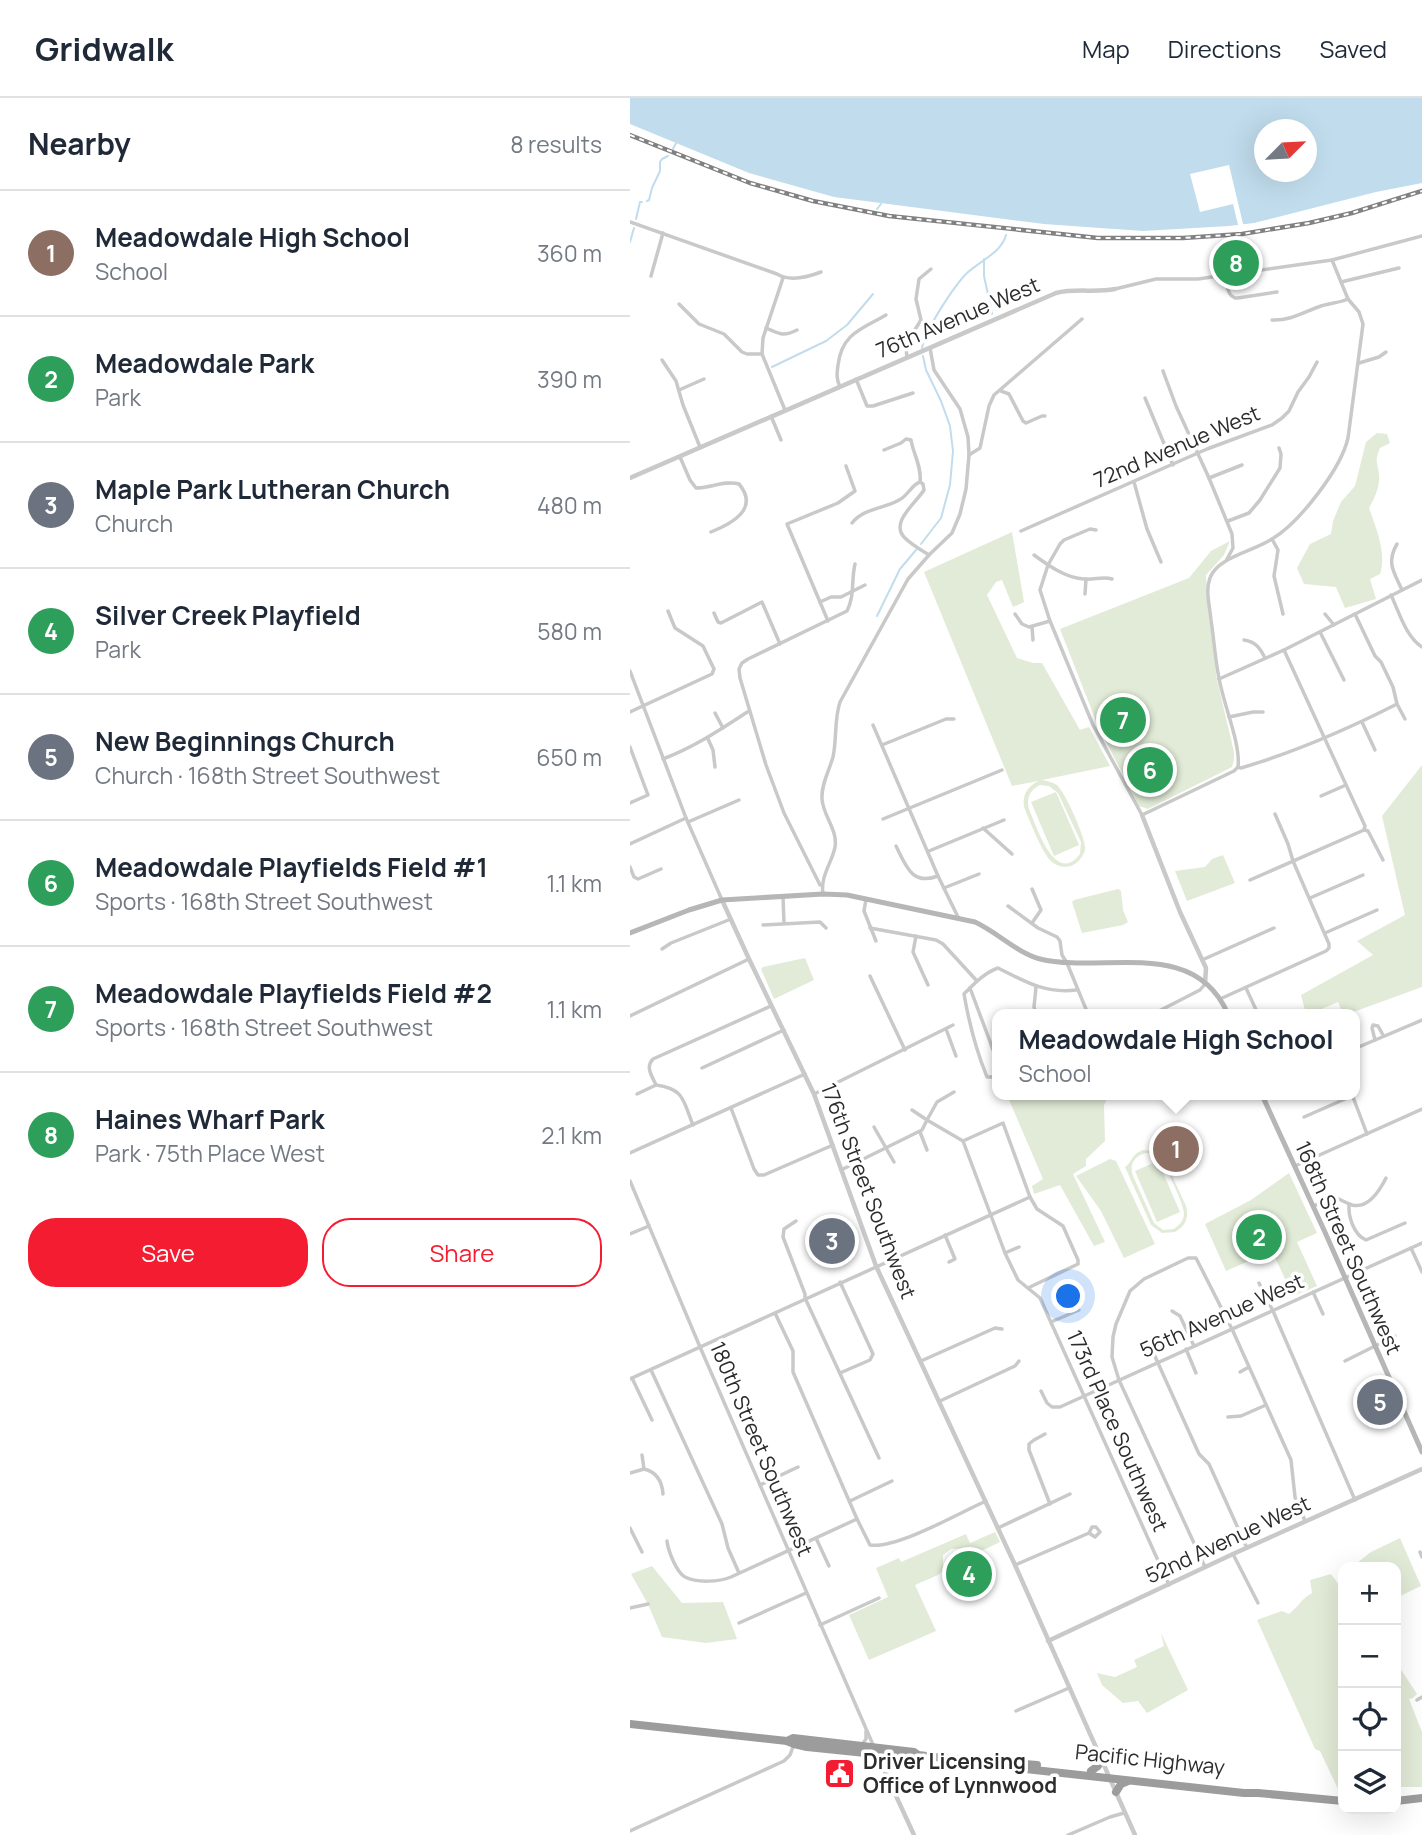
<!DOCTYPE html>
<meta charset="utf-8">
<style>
body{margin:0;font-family:Manrope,sans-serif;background:#f2f2f3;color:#1f2937}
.controls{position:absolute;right:21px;bottom:21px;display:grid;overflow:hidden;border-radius:14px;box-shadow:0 7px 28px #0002}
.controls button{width:63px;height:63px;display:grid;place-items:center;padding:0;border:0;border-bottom:2px solid #e0e1e3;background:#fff;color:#1f2937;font:35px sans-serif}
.compass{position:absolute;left:624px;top:21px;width:63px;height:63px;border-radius:50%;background:#fff;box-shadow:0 7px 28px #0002;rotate:66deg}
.you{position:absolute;left:439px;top:1199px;width:24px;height:24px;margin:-18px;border:5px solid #fff;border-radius:50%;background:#1a73e8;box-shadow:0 0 0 10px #1a73e833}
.badge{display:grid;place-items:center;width:46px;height:46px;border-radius:50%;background:#f41c31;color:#fff;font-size:23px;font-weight:700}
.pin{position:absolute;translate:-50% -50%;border:4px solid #fff;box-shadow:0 2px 7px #0006}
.popup{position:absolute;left:362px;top:911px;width:368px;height:91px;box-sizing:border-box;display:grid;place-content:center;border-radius:14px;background:#fff;filter:drop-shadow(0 2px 5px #0005);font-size:23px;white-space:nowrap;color:#747a83}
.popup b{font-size:26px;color:#1f2937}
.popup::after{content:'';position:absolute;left:50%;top:100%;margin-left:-14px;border:14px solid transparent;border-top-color:#fff}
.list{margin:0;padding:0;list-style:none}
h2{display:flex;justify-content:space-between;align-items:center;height:91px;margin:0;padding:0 28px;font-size:30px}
h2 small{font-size:23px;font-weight:400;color:#747a83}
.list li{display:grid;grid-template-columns:46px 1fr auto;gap:21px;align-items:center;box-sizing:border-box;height:126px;padding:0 28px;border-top:2px solid #e0e1e3}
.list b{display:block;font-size:26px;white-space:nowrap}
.list p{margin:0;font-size:23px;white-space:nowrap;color:#747a83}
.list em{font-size:23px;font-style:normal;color:#747a83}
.actions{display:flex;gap:14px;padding:21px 28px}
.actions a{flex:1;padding:16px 0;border:2px solid #f41c31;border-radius:28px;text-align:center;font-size:24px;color:#f41c31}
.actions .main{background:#f41c31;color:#fff}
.icon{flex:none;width:38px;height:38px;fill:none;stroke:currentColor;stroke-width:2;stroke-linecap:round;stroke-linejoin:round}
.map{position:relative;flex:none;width:792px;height:1737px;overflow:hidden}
header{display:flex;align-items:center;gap:42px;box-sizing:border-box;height:98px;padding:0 35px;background:#fff;border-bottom:2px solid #e0e1e3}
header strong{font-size:33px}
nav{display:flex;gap:38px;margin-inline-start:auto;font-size:24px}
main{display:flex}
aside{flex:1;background:#fff}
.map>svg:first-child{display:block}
.green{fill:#e2ebd7;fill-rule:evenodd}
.water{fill:#c1dded;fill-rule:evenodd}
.pier{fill:#fff}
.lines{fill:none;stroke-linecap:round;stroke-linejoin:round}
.stream{stroke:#c1dded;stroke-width:2}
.minor{stroke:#c9c9c9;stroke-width:3.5}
.tertiary{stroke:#c9c9c9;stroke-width:4.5}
.secondary{stroke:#b6b6b6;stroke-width:5}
.trunk{stroke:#9c9c9c;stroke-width:8}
.rail-casing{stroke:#818181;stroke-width:4.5}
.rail{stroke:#fff;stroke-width:2;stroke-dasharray:5;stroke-linecap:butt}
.labels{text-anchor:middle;stroke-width:7;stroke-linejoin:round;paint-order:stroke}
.street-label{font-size:21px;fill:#2c2c2c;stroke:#fff}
.poi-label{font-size:21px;font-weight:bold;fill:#2c2c2c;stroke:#fff;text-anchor:start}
</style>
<header>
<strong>Gridwalk</strong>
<nav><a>Map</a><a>Directions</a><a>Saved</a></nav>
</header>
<main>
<aside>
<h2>Nearby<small>8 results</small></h2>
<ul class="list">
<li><span class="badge" style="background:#8d6e63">1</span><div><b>Meadowdale High School</b><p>School</p></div><em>360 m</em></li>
<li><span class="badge" style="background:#2e9e5b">2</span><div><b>Meadowdale Park</b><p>Park</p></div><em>390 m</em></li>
<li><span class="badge" style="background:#6b7280">3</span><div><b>Maple Park Lutheran Church</b><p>Church</p></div><em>480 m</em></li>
<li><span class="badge" style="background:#2e9e5b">4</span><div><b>Silver Creek Playfield</b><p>Park</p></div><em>580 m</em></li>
<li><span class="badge" style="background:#6b7280">5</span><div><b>New Beginnings Church</b><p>Church · 168th Street Southwest</p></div><em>650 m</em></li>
<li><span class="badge" style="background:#2e9e5b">6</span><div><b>Meadowdale Playfields Field #1</b><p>Sports · 168th Street Southwest</p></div><em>1.1 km</em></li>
<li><span class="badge" style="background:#2e9e5b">7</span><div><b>Meadowdale Playfields Field #2</b><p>Sports · 168th Street Southwest</p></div><em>1.1 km</em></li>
<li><span class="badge" style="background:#2e9e5b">8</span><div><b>Haines Wharf Park</b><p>Park · 75th Place West</p></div><em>2.1 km</em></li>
</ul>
<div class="actions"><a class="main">Save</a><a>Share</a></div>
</aside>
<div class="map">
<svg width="792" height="1737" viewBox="0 0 792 1737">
<rect width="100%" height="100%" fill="#fff"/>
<!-- green -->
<g class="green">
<polygon points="616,152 624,170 617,170 616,172 595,175 589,162 589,155"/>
<path d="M747 335 757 336 760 345 750 350C744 365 748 363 749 378 750 389 744 401 739 410 746 430 757 455 750 476L740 481 746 501 715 510 706 489 674 486 667 470 680 446 701 436 703 423 711 404 725 388 736 344Z"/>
<path d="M382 434 394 504 383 509 372 482 366 484 357 497 387 560 403 565H412L450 632 459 629 480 668 412 682C417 683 422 684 427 687 435 694 457 742 455 752 453 759 448 765 441 768 434 770 426 768 421 763 412 755 399 721 394 709 392 696 398 689 408 683L382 688 294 474ZM410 687 419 688 428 695 451 744 450 756C425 789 406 727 399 711 396 700 400 692 410 687Z"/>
<polygon points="600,443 594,457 576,477 578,508 587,582 604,654 604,662 602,669 518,711 509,708 468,628 430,531 559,480 581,453"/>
<polygon points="792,667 792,889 718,916 713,916 708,904 680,916 676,916 671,897 743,857 727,843 775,817 752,718"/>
<polygon points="426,694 449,747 424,758 401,704"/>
<polygon points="593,757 605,785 557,803 545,773 575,769 582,761"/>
<polygon points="488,791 491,793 493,812 498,824 493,827 452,835 442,804 444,802"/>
<polygon points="175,860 184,882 144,901 131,871 133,869"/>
<polygon points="377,997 479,997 474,1007 475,1043 456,1061 456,1068 443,1076 475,1144 464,1148 430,1087 404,1096 402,1088 413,1081"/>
<path d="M513 1052 525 1053 533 1058 556 1108C559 1119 556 1128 545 1134L532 1135 521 1127 495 1069C502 1065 501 1056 513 1052ZM516 1055 526 1057 532 1062C537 1073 555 1107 554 1117 553 1124 549 1127 544 1131L533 1132 524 1125 503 1078C499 1066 504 1058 516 1055Z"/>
<polygon points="480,1061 486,1063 525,1146 494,1160 471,1113 446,1078"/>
<polygon points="528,1063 550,1114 527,1124 505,1073"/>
<polygon points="659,1075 687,1135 667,1144 687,1188 663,1198 642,1153 596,1173 575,1126 621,1102"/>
<polygon points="365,1434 370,1444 347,1455 344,1455 342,1450 321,1451 313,1457 313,1467 317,1470 308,1477 285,1487 306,1533 239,1562 219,1517 258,1499 246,1470 269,1460 271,1464 336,1436 340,1445"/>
<polygon points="770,1440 791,1488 766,1500 766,1469 729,1469 727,1465 741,1454"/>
<polygon points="346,1460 356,1487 335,1496 324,1471"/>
<polygon points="22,1468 52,1505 93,1504 107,1541 76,1545 32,1539 18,1506 1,1476"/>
<path d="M701 1476 713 1492V1690L708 1691 690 1653 685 1651 627 1522 652 1513 659 1516C670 1507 670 1502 682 1495L680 1482Z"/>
<polygon points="531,1535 558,1592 517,1615 508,1603 493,1605 472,1587 467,1575 485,1579 507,1569 504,1562 534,1548"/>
<polygon points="766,1559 770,1570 787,1596 783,1600 779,1601 792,1634 792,1689 766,1689"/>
</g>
<!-- water -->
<path class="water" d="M0 0H792V85L746 94 624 125 599 128 513 133 414 126 204 99 119 75 0 26ZM634 32H676V74H634Z"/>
<!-- pier -->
<polygon class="pier" points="599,67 614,130 609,131 603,106 570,114 560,76"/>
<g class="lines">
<!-- stream -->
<g class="stream">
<polyline points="43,51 46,45"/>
<polyline points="17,103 19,102 22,90 30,73 30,64 32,61 38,58"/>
<polyline points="247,111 251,106"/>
<polyline points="6,121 10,104 12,104"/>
<polyline points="0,144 4,130"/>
<polyline points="354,161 354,178 359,201"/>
<polyline points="360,204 362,216"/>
<path d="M292 250C295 232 324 188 337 175 350 163 372 154 376 137"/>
<polyline points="142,269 196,243 217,227 243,196"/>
<polyline points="291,446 311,420 320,387 323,353 320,328 311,303 296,272 293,258"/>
<polyline points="247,518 270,471 286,452"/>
</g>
<!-- minor -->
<g class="minor">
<path d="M0 124 147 176C160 184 178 179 191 174"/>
<path d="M611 148 592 151 586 155C586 159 598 193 600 196 601 198 603 199 605 200H608L647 194"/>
<polyline points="21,178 33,135"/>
<polyline points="153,180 133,240 132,256 155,312"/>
<polyline points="711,184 769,170"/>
<polyline points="485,191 526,181 568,181 702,162 792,138"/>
<polyline points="49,206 69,226 94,236 112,254 117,256 132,256"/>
<path d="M642 222C660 223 674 214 691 208 700 205 709 205 718 201"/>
<path d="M136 230C150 236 153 239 167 232"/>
<path d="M277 259C274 245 284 234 291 222L286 201 289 181 301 171"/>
<polyline points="32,262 46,283 53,307 70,349"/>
<polyline points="729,265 749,259 756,254"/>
<polyline points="533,273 546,308 579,380 602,436 603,450 597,461"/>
<polyline points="226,281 237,308 243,308 283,295"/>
<path d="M210 289C206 281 207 275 208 267 212 235 232 231 256 217"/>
<polyline points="49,292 74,281"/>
<polyline points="371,293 379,296 393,323 396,325 412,318 415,318"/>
<polyline points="515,300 543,367"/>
<polyline points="141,318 151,342"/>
<path d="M254 352 271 345 276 341 281 342C283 355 292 369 290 384L293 386 294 392C286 405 259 425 275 440 282 447 291 452 299 457"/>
<polyline points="339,357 350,350 359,308 364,297 452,221"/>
<path d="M50 359 60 382 66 390C80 390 96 382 109 386 130 411 101 426 81 434"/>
<polyline points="579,380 612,367"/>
<polyline points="504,384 517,431 531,464"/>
<polyline points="598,423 619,415 630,402 650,370 651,356 649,350"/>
<path d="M222 425C234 410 254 411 269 402 278 398 281 387 290 384"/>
<path d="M466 432 460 431 434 442 430 446 418 467 410 492 420 523 463 627 512 717 604 673 608 669 611 670C665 654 716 632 767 606"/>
<polyline points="391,433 577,351 642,327 652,320 659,313 668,294 679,279 687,264"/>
<polyline points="642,441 648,452 644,478 653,516"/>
<path d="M767 446C756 465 764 474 772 492"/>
<path d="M404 457C419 468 436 480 454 481 464 482 473 478 482 481"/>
<polyline points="455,496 456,481"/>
<path d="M761 497C769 514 776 539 792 549"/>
<polyline points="190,504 201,499 211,499 235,487"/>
<polyline points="84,515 88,524 91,525 132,504 150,546"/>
<polyline points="385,516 392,526 399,529 420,523"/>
<polyline points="695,516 704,527"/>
<polyline points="725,516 745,558 751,564 763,589 767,606 775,621"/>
<polyline points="198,523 157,426 208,405 225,393 216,368"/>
<polyline points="402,529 403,542"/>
<polyline points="690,534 714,582"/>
<path d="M614 542C626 544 630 550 635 560"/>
<polyline points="654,552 735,728 734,732 738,733 753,762"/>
<polyline points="0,573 56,720 92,802"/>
<polyline points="589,581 654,552 792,482"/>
<polyline points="0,614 82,576 84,571 73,548 45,530 38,513"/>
<polyline points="85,615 93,630"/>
<polyline points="599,619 623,614 633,614"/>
<polyline points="732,624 745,652"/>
<polyline points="243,627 308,778 328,819"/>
<polyline points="78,641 83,652 85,669"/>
<polyline points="252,647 316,621 324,621"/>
<polyline points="0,649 18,697 0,705"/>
<path d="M33 661C65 649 91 631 119 613"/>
<path d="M608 669C611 646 593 605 589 580 585 561 584 541 581 522 580 509 575 493 580 480 587 459 625 453 642 441 669 425 711 371 718 340L733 226 729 214 718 201 702 162"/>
<polyline points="691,698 716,687"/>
<polyline points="253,721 372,672"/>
<polyline points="58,724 109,702"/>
<polyline points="353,730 382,756"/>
<polyline points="0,746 56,720"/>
<path d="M266 748C276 768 282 788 308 778"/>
<polyline points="299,753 374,722"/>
<polyline points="0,769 4,779 8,781 31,771"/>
<polyline points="620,782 734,732"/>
<path d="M190 787 154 715 136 667 110 580 109 571 112 565 118 561 217 513C225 497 221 483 225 466"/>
<polyline points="314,790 349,776"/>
<path d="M193 796C190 778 202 765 205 749 208 732 193 718 192 701 191 687 199 673 203 659 207 641 204 622 210 604L278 481 299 457 322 435 330 416 336 391 339 357 338 339 330 311 304 272 300 250"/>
<polyline points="153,799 154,825"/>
<polyline points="680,800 733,777"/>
<polyline points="236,801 234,813 246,843"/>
<polyline points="378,808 408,830 427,839 430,843 432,857 437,865 458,916"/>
<polyline points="402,825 411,812 402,791"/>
<polyline points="133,827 190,824 196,830"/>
<polyline points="240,830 306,842 313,846 347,883"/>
<polyline points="695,835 747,812"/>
<polyline points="286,838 283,854 298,887"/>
<polyline points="32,851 41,845 101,821"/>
<polyline points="572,862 644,830"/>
<polyline points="240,878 275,952"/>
<polyline points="406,889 404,909 406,916"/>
<polyline points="340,890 368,965"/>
<polyline points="616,890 628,916"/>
<polyline points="590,901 696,853 699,850 699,846 663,763 658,746 645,716"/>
<polyline points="523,916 570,892 575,886"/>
<polyline points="0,918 119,861"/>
<polyline points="316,931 326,958"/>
<polyline points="745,942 742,930 743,927 748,928 753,937"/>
<polyline points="724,951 792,922"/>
<polyline points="72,970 154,932"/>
<path d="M368 979H357C346 952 339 925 334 896 344 886 354 875 368 870 394 883 415 896 446 892"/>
<polyline points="324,994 307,1004 297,1022 333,1043 375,1155 388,1182 410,1200 539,1487"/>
<polyline points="7,996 26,987"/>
<polyline points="184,996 323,927"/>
<polyline points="723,999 737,1036"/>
<polyline points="101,1010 124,1071 128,1077 134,1077 203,1047"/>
<polyline points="674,1019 722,998"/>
<path d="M63 1027C53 1003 55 991 26 987 22 978 15 969 23 961L141 908"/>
<polyline points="244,1029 264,1064"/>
<polyline points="290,1034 297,1052"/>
<polyline points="333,1043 373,1025 400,1099 407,1111 433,1128 448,1162 448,1166 398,1190"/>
<polyline points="0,1055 175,976"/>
<polyline points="665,1068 792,1011"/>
<polyline points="211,1072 292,1032 297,1022 282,1012"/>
<polyline points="0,1083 70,1249 244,1649"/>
<path d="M719 1106C718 1119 724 1137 736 1142L775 1125"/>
<path d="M683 1108 706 1100C712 1102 716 1105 722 1107 738 1111 750 1092 756 1080"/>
<polyline points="166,1123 154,1131 153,1139 175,1196 175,1200 249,1360"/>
<polyline points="0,1136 19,1128"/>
<polyline points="315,1137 325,1161 319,1164"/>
<polyline points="781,1150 792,1174"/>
<polyline points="375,1155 389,1149"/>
<polyline points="629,1185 643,1213 725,1402"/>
<polyline points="683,1194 693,1216"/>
<polyline points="542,1213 550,1218 564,1248"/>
<path d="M145 1215 163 1253V1274L227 1421 240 1447C267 1451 329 1415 356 1403"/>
<polyline points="421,1224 449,1212"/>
<polyline points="556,1251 566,1275"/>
<polyline points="523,1254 569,1356 579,1366 617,1450"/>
<polyline points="291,1263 365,1230 372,1231"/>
<polyline points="715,1263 765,1238"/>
<polyline points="21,1272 92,1426 98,1450 109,1475"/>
<polyline points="610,1274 619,1269"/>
<polyline points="210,1275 240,1262 243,1256 210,1184"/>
<polyline points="2,1280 22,1322"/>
<polyline points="0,1281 400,1099"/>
<polyline points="411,1293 417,1305 422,1309 430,1309 792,1145"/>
<polyline points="310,1303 385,1268 389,1263"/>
<polyline points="598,1319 611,1318 636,1307"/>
<polyline points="415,1336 404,1342 399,1346 399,1352 420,1406"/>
<path d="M12 1357 14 1371C27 1374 32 1383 33 1396"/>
<polyline points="0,1375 14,1371"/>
<polyline points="130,1387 168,1369"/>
<polyline points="220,1403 262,1383"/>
<polyline points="0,1430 12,1454"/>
<polyline points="368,1430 440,1396"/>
<polyline points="186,1440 199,1468"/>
<path d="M37 1443C38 1452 46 1474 55 1479 67 1485 89 1484 101 1479L227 1421"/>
<polyline points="790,1454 792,1459"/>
<polyline points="603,1456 628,1505"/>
<polyline points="385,1467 459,1435 462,1429 466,1429 470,1434 465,1439 459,1435"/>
<polyline points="575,1469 489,1282 482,1259 483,1239 486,1226 500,1193 514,1181 558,1160 566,1160 602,1231 661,1362 665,1399 675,1423"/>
<polyline points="0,1510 18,1506"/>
<polyline points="109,1525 176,1495"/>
<polyline points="190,1527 249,1500"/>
<polyline points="787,1602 792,1599"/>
<polyline points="386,1613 439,1590"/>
<polyline points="231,1648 236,1641 236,1633"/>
<polyline points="0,1733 154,1663 160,1657 164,1646"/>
<polyline points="438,1737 480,1719 494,1715"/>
</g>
<!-- tertiary -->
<g class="tertiary">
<path d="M0 380 426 195C445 190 465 195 485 191"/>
<polyline points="512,717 550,814 576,870 575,886"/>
<polyline points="92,802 119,861 184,996 246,1168 385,1467 505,1737"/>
<polyline points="418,1543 603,1456 792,1371"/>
<polyline points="249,1657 250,1663 284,1737"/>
</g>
<!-- secondary -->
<g class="secondary">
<path d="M0 835 59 812 92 802 193 796 217 797 345 824C367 834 387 855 410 861 473 876 564 838 598 916"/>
<polyline points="632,997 694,1132 792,1354"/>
</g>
<!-- trunk -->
<g class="trunk">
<polyline points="0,1626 157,1643 164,1646 177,1649 284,1660 288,1657"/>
<polyline points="157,1643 163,1640 284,1654 288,1657 366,1666 373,1669 386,1670 614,1695 628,1695 713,1703"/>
<polyline points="371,1664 407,1667"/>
<polyline points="461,1673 468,1668 470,1659"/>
<polyline points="486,1694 491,1686 498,1683"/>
<polyline points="766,1703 792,1700"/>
</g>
<defs>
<polyline id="rail" points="0,37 120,85 183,103 259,118 468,140 553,140 612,136 679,125 722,115 792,93"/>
</defs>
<!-- rail casing -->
<use href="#rail" class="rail-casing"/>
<!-- rail -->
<use href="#rail" class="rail"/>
</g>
<!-- icons -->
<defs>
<symbol id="civic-square" viewBox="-11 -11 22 22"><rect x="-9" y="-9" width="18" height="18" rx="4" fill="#f41c31" stroke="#fff"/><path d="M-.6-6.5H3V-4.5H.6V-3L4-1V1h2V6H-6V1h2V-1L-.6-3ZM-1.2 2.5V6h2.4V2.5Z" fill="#fff"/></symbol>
</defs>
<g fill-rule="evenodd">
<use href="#civic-square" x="192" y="1658" width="35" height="35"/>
</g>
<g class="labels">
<!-- street labels -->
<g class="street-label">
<text transform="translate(328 220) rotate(-23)" y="7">76th Avenue West</text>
<text transform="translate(547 349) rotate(-23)" y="7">72nd Avenue West</text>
<text transform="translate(238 1093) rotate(69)" y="7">176th Street Southwest</text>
<text transform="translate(718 1150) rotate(66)" y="7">168th Street Southwest</text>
<text transform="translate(592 1218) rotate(-24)" y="7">56th Avenue West</text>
<text transform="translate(487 1333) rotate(66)" y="7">173rd Place Southwest</text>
<text transform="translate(131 1351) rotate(67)" y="7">180th Street Southwest</text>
<text transform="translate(598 1442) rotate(-25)" y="7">52nd Avenue West</text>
<text transform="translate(520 1662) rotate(6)" y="7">Pacific Highway</text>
</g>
<!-- poi labels -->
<g class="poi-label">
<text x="233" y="1671">Driver Licensing<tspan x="233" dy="24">Office of Lynnwood</tspan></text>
</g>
</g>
</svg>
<div class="controls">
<button>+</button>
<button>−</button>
<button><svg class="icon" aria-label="locate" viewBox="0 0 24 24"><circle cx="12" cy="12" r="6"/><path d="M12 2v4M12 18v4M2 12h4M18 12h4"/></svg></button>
<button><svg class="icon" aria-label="layers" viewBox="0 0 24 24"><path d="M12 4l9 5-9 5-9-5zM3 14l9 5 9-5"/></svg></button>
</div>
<svg class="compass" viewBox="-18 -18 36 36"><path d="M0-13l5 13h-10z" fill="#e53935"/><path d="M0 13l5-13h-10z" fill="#747a83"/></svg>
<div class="you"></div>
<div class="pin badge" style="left:546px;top:1051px;background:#8d6e63">1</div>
<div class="popup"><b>Meadowdale High School</b>School</div>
<div class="pin badge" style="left:629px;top:1139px;background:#2e9e5b">2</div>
<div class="pin badge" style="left:202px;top:1143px;background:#6b7280">3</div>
<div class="pin badge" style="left:339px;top:1476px;background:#2e9e5b">4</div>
<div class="pin badge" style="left:750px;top:1304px;background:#6b7280">5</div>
<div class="pin badge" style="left:520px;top:672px;background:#2e9e5b">6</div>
<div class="pin badge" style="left:493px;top:622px;background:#2e9e5b">7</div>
<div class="pin badge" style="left:606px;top:165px;background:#2e9e5b">8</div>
</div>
</main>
